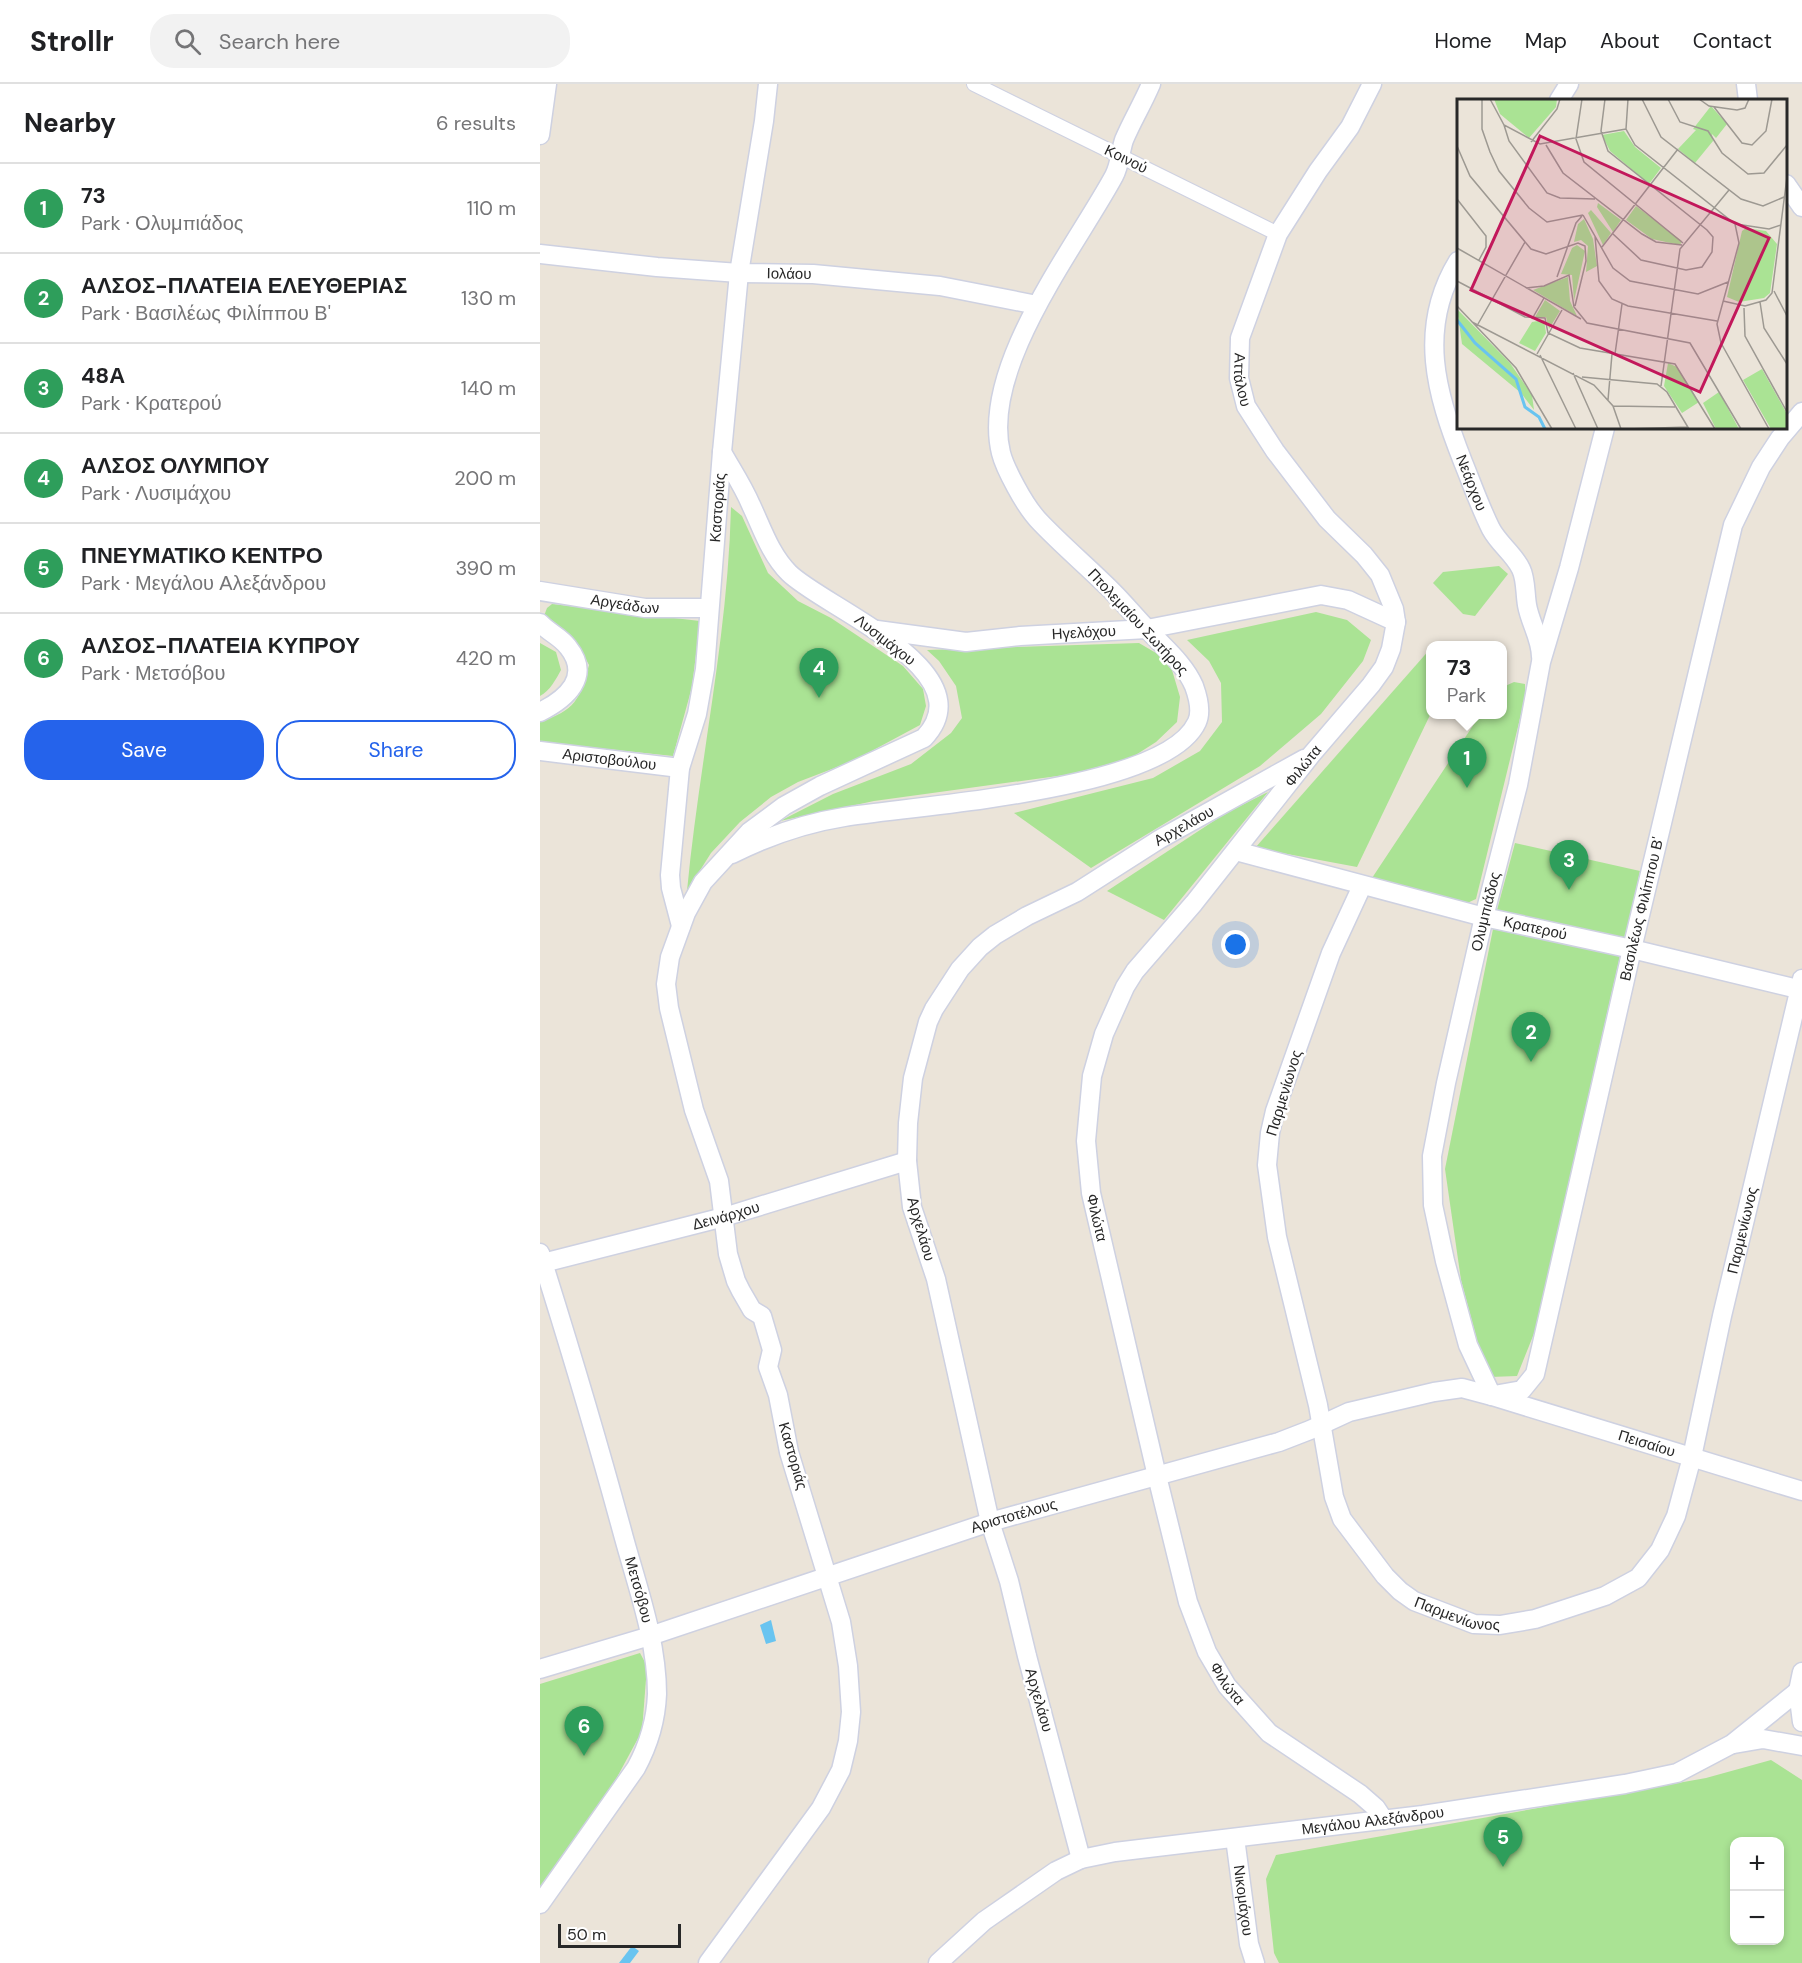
<!DOCTYPE html>
<meta charset="utf-8">
<style>
body{margin:0;font-family:"DM Sans",sans-serif;background:#f2f2f2;color:#202124}
.controls{position:absolute;right:18px;bottom:18px;display:grid;overflow:hidden;border-radius:12px;box-shadow:0 3px 9px #0003}
.controls button{width:54px;height:54px;display:grid;place-items:center;padding:0;border:0;border-bottom:2px solid #e0e0e0;background:#fff;color:#202124;font:30px sans-serif}
.scale{position:absolute;left:18px;bottom:15px;width:123px;box-sizing:border-box;padding-left:6px;border:3px solid #282828;border-top:0;font-size:16px;line-height:21px;white-space:nowrap;color:#282828;-webkit-text-stroke:4px #fff;paint-order:stroke}
.you{position:absolute;left:696px;top:861px;width:21px;height:21px;margin:-15px;border:4px solid #fff;border-radius:50%;background:#1a73e8;box-shadow:0 0 0 9px #1a73e833}
.badge{display:grid;place-items:center;width:39px;height:39px;border-radius:50%;background:#2563eb;color:#fff;font-size:20px;font-weight:700}
.pin{position:absolute;translate:-50% -50px;filter:drop-shadow(0 2px 3px #0008)}
.pin::after{content:'';position:absolute;top:32px;width:21px;height:18px;background:inherit;clip-path:polygon(0 0,100% 0,50% 100%)}
.popup{position:absolute;left:886px;top:557px;width:81px;height:78px;box-sizing:border-box;display:grid;place-content:center;border-radius:12px;background:#fff;filter:drop-shadow(0 2px 4px #0005);font-size:20px;white-space:nowrap;color:#757577}
.popup b{font-size:22px;color:#202124}
.popup::after{content:'';position:absolute;left:50%;top:100%;margin-left:-12px;border:12px solid transparent;border-top-color:#fff}
.list{margin:0;padding:0;list-style:none}
h2{display:flex;justify-content:space-between;align-items:center;height:78px;margin:0;padding:0 24px;font-size:26px}
h2 small{font-size:20px;font-weight:400;color:#757577}
.list li{display:grid;grid-template-columns:39px 1fr auto;gap:18px;align-items:center;box-sizing:border-box;height:90px;padding:0 24px;border-top:2px solid #e0e0e0}
.list b{display:block;font-size:22px;white-space:nowrap}
.list p{margin:0;font-size:20px;white-space:nowrap;color:#757577}
.list em{font-size:20px;font-style:normal;color:#757577}
.actions{display:flex;gap:12px;padding:18px 24px}
.actions a{flex:1;padding:14px 0;border:2px solid #2563eb;border-radius:24px;text-align:center;font-size:21px;color:#2563eb}
.actions .main{background:#2563eb;color:#fff}
.icon{flex:none;width:33px;height:33px;fill:none;stroke:currentColor;stroke-width:2;stroke-linecap:round;stroke-linejoin:round}
.map{position:relative;flex:none;width:1262px;height:1879px;overflow:hidden}
header{display:flex;align-items:center;gap:36px;box-sizing:border-box;height:84px;padding:0 30px;background:#fff;border-bottom:2px solid #e0e0e0}
header strong{font-size:28px}
nav{display:flex;gap:33px;margin-inline-start:auto;font-size:21px}
.search{width:420px;height:54px;background:#f2f2f2;display:flex;align-items:center;gap:15px;box-sizing:border-box;padding:0 21px;border-radius:24px;color:#757577;font-size:22px}
main{display:flex}
aside{flex:1;background:#fff}
.map>svg:first-child{display:block}
.green{fill:#aae394;fill-rule:evenodd}
.water{fill:#69c4f0}
.lines{fill:none;stroke-linecap:round;stroke-linejoin:round}
.pedestrian-casing{stroke:#ced1e1;stroke-width:16}
.minor-casing{stroke:#ced1e1;stroke-width:21}
.pedestrian{stroke:#fff;stroke-width:14}
.minor{stroke:#fff;stroke-width:18}
.labels{text-anchor:middle;stroke-width:5;stroke-linejoin:round;paint-order:stroke}
.street-label{font-size:15px;fill:#282828;stroke:#fff}
.inset-river{fill:none;stroke:#69c4f0;stroke-width:3}
.inset-road{fill:none;stroke:#9d9992;stroke-width:1.5}
.view{fill:#c2185b;fill-opacity:0.15;stroke:#c2185b;stroke-width:3}
.inset-edge{fill:none;stroke:#282828;stroke-width:3}
</style>
<header>
<strong>Strollr</strong>
<div class="search"><svg class="icon" aria-label="search" viewBox="0 0 24 24"><circle cx="10" cy="10" r="6"/><path d="M15 15l6 6"/></svg>Search here</div>
<nav><a>Home</a><a>Map</a><a>About</a><a>Contact</a></nav>
</header>
<main>
<aside>
<h2>Nearby<small>6 results</small></h2>
<ul class="list">
<li><span class="badge" style="background:#2e9e5b">1</span><div><b>73</b><p>Park · Ολυμπιάδος</p></div><em>110 m</em></li>
<li><span class="badge" style="background:#2e9e5b">2</span><div><b>ΑΛΣΟΣ-ΠΛΑΤΕΙΑ ΕΛΕΥΘΕΡΙΑΣ</b><p>Park · Βασιλέως Φιλίππου Β'</p></div><em>130 m</em></li>
<li><span class="badge" style="background:#2e9e5b">3</span><div><b>48Α</b><p>Park · Κρατερού</p></div><em>140 m</em></li>
<li><span class="badge" style="background:#2e9e5b">4</span><div><b>ΑΛΣΟΣ ΟΛΥΜΠΟΥ</b><p>Park · Λυσιμάχου</p></div><em>200 m</em></li>
<li><span class="badge" style="background:#2e9e5b">5</span><div><b>ΠΝΕΥΜΑΤΙΚΟ ΚΕΝΤΡΟ</b><p>Park · Μεγάλου Αλεξάνδρου</p></div><em>390 m</em></li>
<li><span class="badge" style="background:#2e9e5b">6</span><div><b>ΑΛΣΟΣ-ΠΛΑΤΕΙΑ ΚΥΠΡΟΥ</b><p>Park · Μετσόβου</p></div><em>420 m</em></li>
</ul>
<div class="actions"><a class="main">Save</a><a>Share</a></div>
</aside>
<div class="map">
<svg width="1262" height="1879" viewBox="0 0 1262 1879">
<rect width="100%" height="100%" fill="#ebe4d9"/>
<!-- green -->
<g class="green">
<path d="M191 423 202 432 228 489 258 517 291 534 363 582 383 605 386 622 380 641 313 677 258 698 231 713 200 738 171 769 147 807C159 679 188 553 191 423Z"/>
<polygon points="959,482 968,490 935,532 923,530 893,499 903,488"/>
<path d="M12 520 160 537 152 603 133 672 0 658V638C35 626 40 616 49 581 38 559 26 545 4 532L7 524Z"/>
<polygon points="776,528 807,536 831,556 823,577 781,630 720,682 551,784 474,729 613,694 660,667 682,638 681,599 669,577 647,556"/>
<path d="M0 559 16 568 21 586C16 595 10 607 0 612Z"/>
<polygon points="599,559 616,569 632,586 640,613 637,638 616,658 591,674 532,690 334,717 240,737 293,710 371,680 411,649 422,634 416,602 399,577 387,566"/>
<polygon points="891,564 891,629 817,783 715,764"/>
<polygon points="974,598 985,600 985,614 936,815 925,820 832,794 940,631 963,630 963,603"/>
<polygon points="728,708 624,836 567,807 686,729"/>
<polygon points="975,759 1100,787 1086,854 957,826"/>
<polygon points="953,845 1080,872 995,1247 977,1292 950,1293 937,1256 921,1196 905,1085"/>
<polygon points="100,1569 107,1582 102,1647 75,1697 0,1804 0,1600"/>
<path d="M1231 1676 1262 1696V1879H739L734 1869 726 1795 736 1771 1166 1694ZM1194 1758H1240V1856H1194Z"/>
</g>
<!-- water -->
<g class="water">
<polygon points="231,1536 236,1557 226,1560 220,1541"/>
<polygon points="92,1862 99,1867 90,1879 79,1879"/>
</g>
<g class="lines">
<defs>
<polyline id="pedestrian" points="434,0 738,150"/>
<g id="minor">
<path id="s1" d="M832 0 810 43 778 87 738 150 700 254 699 294 706 322 735 367 787 435 824 471 840 491 854 525 856 538 851 565 844 583 831 601 771 671 654 819 595 887 585 903 564 950 552 992 546 1057 551 1109 617 1392 648 1518 667 1568 687 1602 729 1649 820 1710 836 1724 844 1736"/>
<polyline points="1206,0 1208,16"/>
<polyline points="1019,16 1029,0"/>
<polyline points="0,51 7,0"/>
<polyline points="1246,100 1262,123"/>
<path id="s2" d="M0 170 117 183 199 189 273 190 400 202 497 221"/>
<path id="s3" d="M918 177C877 244 896 310 923 378 932 400 940 423 951 445 959 460 974 470 981 485 986 495 985 509 987 521 990 539 1001 554 1001 573"/>
<path id="s4" d="M0 507 105 524H169"/>
<path d="M0 539C8 548 21 553 28 563 52 593 26 615 0 628"/>
<path id="s5" d="M337 546 426 558 480 552 607 545 781 511 808 516 856 538"/>
<path id="s6" d="M0 667 140 684"/>
<path id="s7" d="M696 767 944 833 1092 865 1262 906"/>
<path d="M192 770C226 753 266 739 304 733 376 721 626 707 657 638 662 627 658 613 654 602 645 581 626 565 611 549 598 536 586 521 573 508 549 484 524 463 501 439 491 429 483 416 476 403 470 392 464 381 461 369 440 284 535 164 574 92 580 81 580 68 584 56 592 37 603 19 611 0"/>
<path id="s8" d="M822 802 791 869 735 1027 730 1049 727 1081 737 1153 778 1321 794 1413 802 1435 845 1492 860 1507 874 1517 934 1540 960 1541 995 1535 1065 1512 1098 1494 1120 1466 1136 1432 1152 1373 1182 1232 1262 895"/>
<path id="s9" d="M141 842 131 804 130 791 140 684 157 630 165 585 182 368 199 189 224 37 228 0"/>
<path id="s10" d="M0 1169C30 1264 58 1358 84 1454 98 1505 117 1557 117 1610 116 1636 109 1660 96 1684L0 1820"/>
<path id="s11" d="M3 1179 184 1133 367 1077"/>
<path id="s12" d="M954 1311 982 1306 995 1290 1092 865 1193 441 1221 383 1240 354 1262 328"/>
<path id="s13" d="M952 1312 928 1261 905 1177 893 1121 892 1072 906 999 944 833 978 701 1001 578 1029 484 1065 344"/>
<path id="s14" d="M0 1585 110 1552 450 1438 739 1358 770 1346 809 1328 894 1308 922 1304 952 1312 1262 1407"/>
<polyline points="1262,1588 1258,1607 1262,1638"/>
<polyline points="1194,1660 1223,1655 1262,1662"/>
<path id="s15" d="M695 1754 709 1860 715 1879"/>
<path id="s16" d="M541 1775 487 1572 469 1497 450 1438 396 1195 372 1123 367 1077 368 1039 373 994 388 938 394 925 420 885 440 863 455 851 487 832 537 808 620 755 764 675"/>
<path d="M168 1879 281 1724 301 1686 308 1657 311 1628 308 1582 301 1538 249 1368 238 1311 228 1283 232 1266 222 1232 212 1226 201 1207 196 1197 188 1170 179 1097 154 1026 129 924 126 900 130 873 146 829 163 798 209 748 244 722 280 702 384 654C448 587 283 523 249 489 230 470 222 444 211 421 203 402 192 386 182 368"/>
<path id="s17" d="M398 1879 444 1837 516 1787 541 1775 575 1768 883 1731 1085 1700 1137 1689 1192 1660 1258 1607"/>
</g>
</defs>
<!-- pedestrian casing -->
<use href="#pedestrian" class="pedestrian-casing"/>
<!-- minor casing -->
<use href="#minor" class="minor-casing"/>
<!-- pedestrian -->
<use href="#pedestrian" class="pedestrian"/>
<!-- minor -->
<use href="#minor" class="minor"/>
</g>
<g class="labels">
<!-- street labels -->
<g class="street-label">
<text transform="translate(586 75) rotate(26)" y="5">Κοινού</text>
<text dy="5" stroke="none"><textPath href="#s2" startOffset="250">Ιολάου</textPath></text>
<text dy="5" stroke="none"><textPath href="#s1" startOffset="330">Αττάλου</textPath></text>
<text dy="5" stroke="none"><textPath href="#s3" startOffset="232">Νεάρχου</textPath></text>
<text dy="5" stroke="none"><textPath href="#s9" startOffset="424">Καστοριάς</textPath></text>
<text dy="5" stroke="none"><textPath href="#s4" startOffset="86">Αργεάδων</textPath></text>
<text transform="translate(598 538) rotate(47)" y="5">Πτολεμαίου Σωτήρος</text>
<text dy="5" stroke="none"><textPath href="#s5" startOffset="208">Ηγελόχου</textPath></text>
<text transform="translate(345 556) rotate(38)" y="5">Λυσιμάχου</text>
<text dy="5" stroke="none"><textPath href="#s6" startOffset="70">Αριστοβούλου</textPath></text>
<text transform="translate(763 682) rotate(-51)" y="5">Φιλώτα</text>
<text dy="5" stroke="none"><textPath href="#s16" startOffset="1191">Αρχελάου</textPath></text>
<text dy="5" stroke="none"><textPath href="#s12" startOffset="526">Βασιλέως Φιλίππου Β'</textPath></text>
<text dy="5" stroke="none"><textPath href="#s13" startOffset="500">Ολυμπιάδος</textPath></text>
<text dy="5" stroke="none"><textPath href="#s7" startOffset="309">Κρατερού</textPath></text>
<text transform="translate(744 1009) rotate(-73)" y="5">Παρμενίωνος</text>
<text dy="5" stroke="none"><textPath href="#s11" startOffset="189">Δεινάρχου</textPath></text>
<text dy="5" stroke="none"><textPath href="#s1" startOffset="1320">Φιλώτα</textPath></text>
<text transform="translate(381 1145) rotate(74)" y="5">Αρχελάου</text>
<text dy="5" stroke="none"><textPath href="#s8" startOffset="1372">Παρμενίωνος</textPath></text>
<text dy="5" stroke="none"><textPath href="#s14" startOffset="1158">Πεισαίου</textPath></text>
<text transform="translate(253 1372) rotate(74)" y="5">Καστοριάς</text>
<text dy="5" stroke="none"><textPath href="#s14" startOffset="498">Αριστοτέλους</textPath></text>
<text dy="5" stroke="none"><textPath href="#s10" startOffset="351">Μετσόβου</textPath></text>
<text dy="5" stroke="none"><textPath href="#s8" startOffset="814">Παρμενίωνος</textPath></text>
<text dy="5" stroke="none"><textPath href="#s1" startOffset="1806">Φιλώτα</textPath></text>
<text transform="translate(499 1616) rotate(74)" y="5">Αρχελάου</text>
<text dy="5" stroke="none"><textPath href="#s17" startOffset="472">Μεγάλου Αλεξάνδρου</textPath></text>
<text dy="5" stroke="none"><textPath href="#s15" startOffset="63">Νικομάχου</textPath></text>
</g>
</g>
<!-- overview -->
<g transform="translate(917 15)">
<rect width="330" height="330" fill="#ebe4d9"/>
<path d="M37 0H100L99 8 72 39 43 15ZM254 7 270 25 259 39 255 35 256 42 238 64 221 50 239 31 236 30ZM167 32 178 48 204 69 192 85 153 52 145 36ZM141 104 164 121 156 133 140 108ZM179 107 225 142 223 146 195 140 169 121ZM134 111 154 134 146 146 131 114ZM127 120 136 140 140 167 129 173 131 147 124 141 117 143 121 125ZM289 129 309 132 320 145 313 194 307 199 282 203 270 198 285 132ZM120 146 128 152 117 202 115 176 104 175 115 149ZM111 178 113 202 120 217 76 191ZM88 201 103 212 92 230 89 218H78ZM0 210 53 264 75 296 77 311 64 294 5 245ZM87 221 89 234 78 252 62 244 75 223ZM211 264 220 268 242 303 225 314 207 287ZM305 270 330 315V330H314L286 281ZM262 293 282 330H259L246 304Z" fill="#aae394"/>
<path class="inset-river" d="M0 221 18 244 59 280 68 308 82 318 88 330"/>
<path class="inset-road" d="M25 0V30L33 53 42 72 72 109 90 123 126 116M33 0 47 26 83 45 169 30M125 0 119 40 127 63 226 144M148 0 144 32 151 52 250 131 256 138 255 153 245 168 229 171 184 161 156 135M171 0 169 30 178 46 278 125 282 144 260 225 264 244 312 330M185 0 204 38 284 100 306 107 327 98M211 0 223 23 251 32 265 54 291 75 307 74 330 46M242 0 252 7 280 11 288 9 292 0M257 8 285 44 295 46 309 32 315 0M47 26 52 42 90 94 103 99 138 100M74 43 100 10 103 0M89 46 106 74 185 135 199 143 225 146M0 47 13 77 74 150 89 155 121 144 128 147 129 162 118 207M0 100 29 137V148L22 161M126 116 156 169 173 182 241 195 271 183M279 125 312 130 324 126M138 137 142 182 155 200 171 207 260 222M145 148 221 50M0 149 124 220M100 178 119 124 125 117M0 182 68 218 88 219 91 234 123 249 218 265 258 330M69 189 87 187 112 176 117 208 130 224 233 244 284 330M317 192 330 217M266 202 288 207 309 201 315 194 330 78M303 203 307 229 330 265M0 207 59 269 95 330M287 209 288 237 330 313M75 220 87 199M15 223 137 286 156 307 164 330M21 225 68 143M80 255 105 211M158 255 165 205M83 256 119 330M116 274 141 330M125 278 200 285 210 293 232 330M204 287 223 150 272 91M151 301 155 255M156 307 218 308M169 330 231 328"/>
<path class="view" d="M83 37 312 139 243 293 14 191Z"/>
<rect width="330" height="330" class="inset-edge"/>
</g>
</svg>
<div class="controls">
<button>+</button>
<button>−</button>
</div>
<div class="scale">50 m</div>
<div class="you"></div>
<div class="pin badge" style="left:927px;top:704px;background:#2e9e5b">1</div>
<div class="popup"><b>73</b>Park</div>
<div class="pin badge" style="left:991px;top:978px;background:#2e9e5b">2</div>
<div class="pin badge" style="left:1029px;top:806px;background:#2e9e5b">3</div>
<div class="pin badge" style="left:279px;top:614px;background:#2e9e5b">4</div>
<div class="pin badge" style="left:963px;top:1783px;background:#2e9e5b">5</div>
<div class="pin badge" style="left:44px;top:1672px;background:#2e9e5b">6</div>
</div>
</main>
